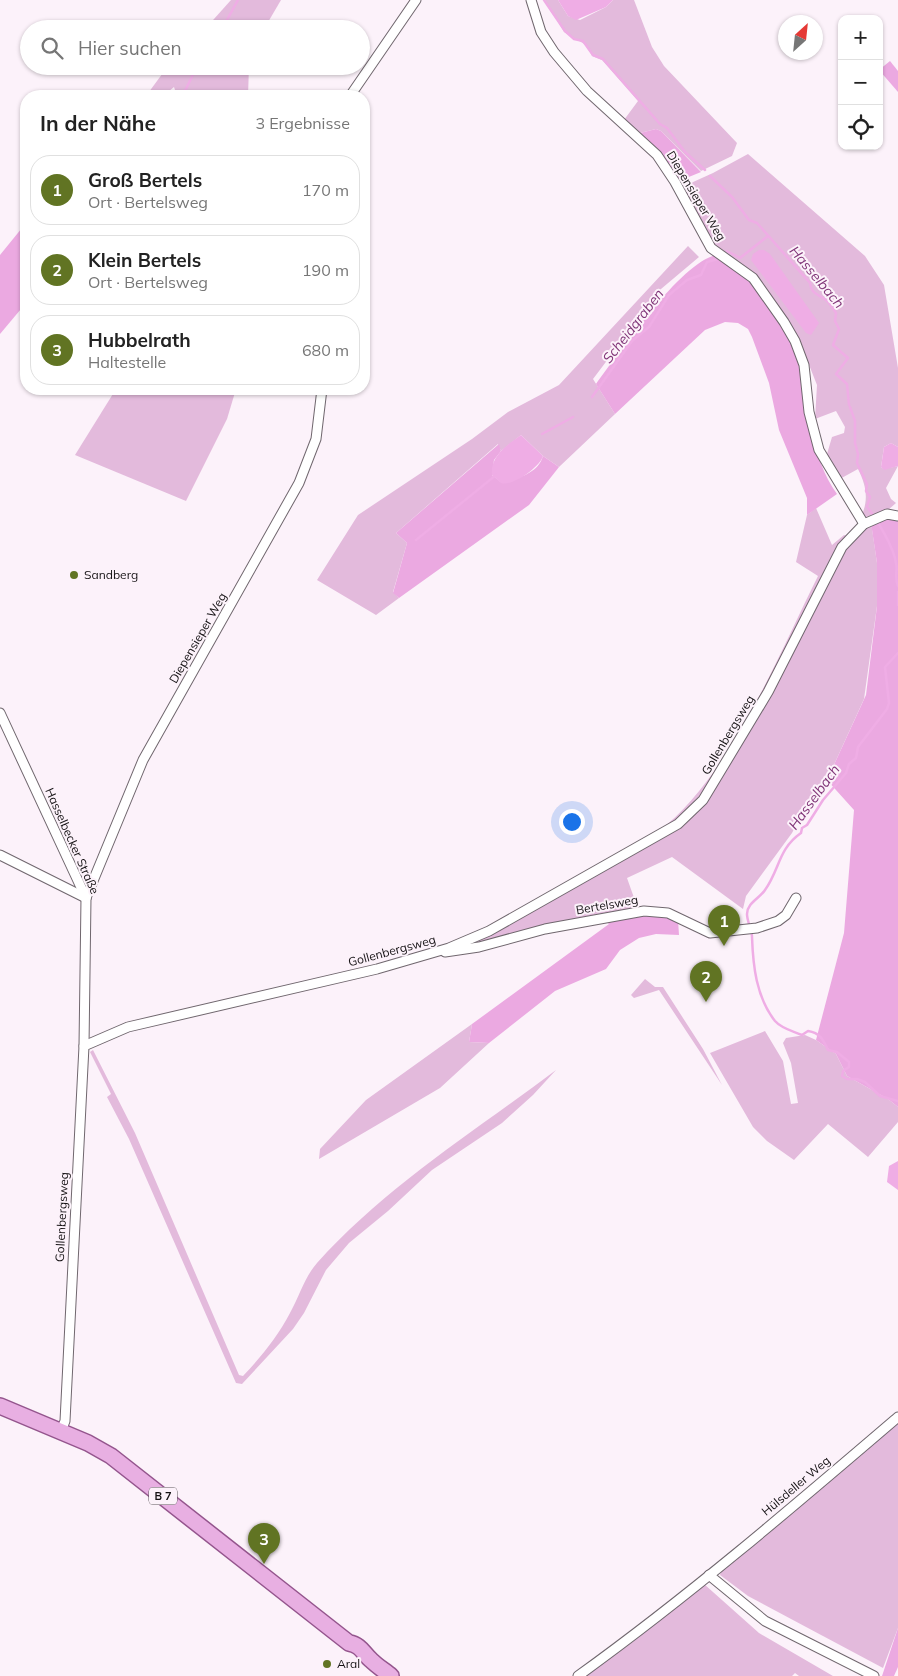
<!DOCTYPE html>
<html lang="de">
<meta charset="utf-8">
<style>
body{margin:0;font-family:Mulish,sans-serif;background:#f6f6f6;color:#222}
.controls{position:absolute;right:15px;top:15px;display:grid;overflow:hidden;border-radius:10px;box-shadow:0 1px 4px #0004}
.controls button{width:45px;height:45px;display:grid;place-items:center;padding:0;border:0;border-bottom:1px solid #e0e0e0;background:#fff;color:#222;font:25px sans-serif}
.compass{position:absolute;left:778px;top:15px;width:45px;height:45px;border-radius:50%;background:#fff;box-shadow:0 1px 4px #0004;rotate:27deg}
.you{position:absolute;left:571px;top:821px;width:18px;height:18px;margin:-12px;border:4px solid #fff;border-radius:50%;background:#1a73e8;box-shadow:0 0 0 8px #1a73e833}
.badge{display:grid;place-items:center;width:32px;height:32px;border-radius:50%;background:#617423;color:#fff;font-size:16px;font-weight:700}
.pin{position:absolute;translate:-50% -41px;filter:drop-shadow(0 1px 2px #0008)}
.pin::after{content:'';position:absolute;top:26px;width:18px;height:15px;background:inherit;clip-path:polygon(0 0,100% 0,50% 100%)}
.list{margin:0;padding:0;list-style:none}
h2{display:flex;justify-content:space-between;align-items:center;height:65px;margin:0;padding:0 20px;font-size:21px}
h2 small{font-size:16px;font-weight:400;color:#767676}
.list li{display:grid;grid-template-columns:32px 1fr auto;gap:15px;align-items:center;box-sizing:border-box;height:70px;margin:0 10px 10px;padding:0 10px;border:1px solid #e0e0e0;border-radius:20px}
.list b{display:block;font-size:19px;white-space:nowrap}
.list p{margin:0;font-size:16px;white-space:nowrap;color:#767676}
.list em{font-size:16px;font-style:normal;color:#767676}
.icon{flex:none;width:28px;height:28px;fill:none;stroke:currentColor;stroke-width:2;stroke-linecap:round;stroke-linejoin:round}
.map{position:relative;flex:none;width:898px;height:1676px;overflow:hidden}
.search{position:absolute;background:#fff;box-shadow:0 1px 4px #0004;left:20px;top:20px;width:350px;height:55px;display:flex;align-items:center;gap:12px;box-sizing:border-box;padding:0 18px;border-radius:28px;color:#767676;font-size:19px}
.panel{position:absolute;background:#fff;box-shadow:0 1px 4px #0004;left:20px;top:90px;width:350px;height:305px;border-radius:20px}
.map>svg:first-child{display:block}
.green{fill:#e3badc}
.forest{fill:#eba9e1}
.water{fill:#efade5}
.lines{fill:none;stroke-linecap:round;stroke-linejoin:round}
.stream{stroke:#efade5;stroke-width:2.5}
.street-casing{stroke:#70676e;stroke-width:11}
.primary-casing{stroke:#94558d;stroke-width:18}
.street{stroke:#fff;stroke-width:9}
.primary{stroke:#e8afe2;stroke-width:15}
.poi-dot{fill:#617423;stroke:#fcf2fa;stroke-width:2}
.labels{text-anchor:middle;stroke-width:4;stroke-linejoin:round;paint-order:stroke}
.shield{fill:#fcf2fa;stroke:#5a5458;stroke-width:1}
.shield-label{font-size:11px;font-weight:bold;fill:#141113}
.street-label{font-size:12px;fill:#141113;stroke:#fcf2fa}
.poi-label{font-size:12px;fill:#141113;stroke:#fcf2fa;text-anchor:start}
.water-label{font-size:14px;font-style:italic;fill:#803578;stroke:#fcf2fa}
</style>
<div class="map">
<svg width="898" height="1676" viewBox="0 0 898 1676">
<rect width="100%" height="100%" fill="#fcf2fa"/>
<!-- green -->
<g class="green">
<polygon points="231,0 281,0 264,29 205,29"/>
<polygon points="545,0 558,0 568,16 580,20 606,7 613,0 634,0 652,47 664,66 737,143 732,156 701,171 661,131 656,129 640,133 624,120 638,101 602,60 592,56 586,45 564,32"/>
<polygon points="168,66 249,66 248,96 177,96 174,87 163,96 146,96"/>
<path d="M748 154 865 256 884 285 898 368V447L891 443 884 447 881 467 884 469 898 466 886 488 891 499 896 503 888 510 860 519C869 501 867 487 858 469L838 480 827 454 832 437 844 433 845 427 836 411 815 419 817 385 798 337 756 278 743 265 709 241 682 187 713 173Z"/>
<polygon points="688,246 699,257 661,289 593,379 615,414 559,467 543,456 521,435 501,451 498,444 396,533 407,543 393,592 399,598 376,615 317,580 358,515 472,439 508,412 559,385"/>
<polygon points="116,389 236,389 227,419 186,501 75,455"/>
<path d="M816 508 832 545 844 535 848 536 768 691 704 793 675 824 659 831C729 778 779 654 818 576L796 562 807 515Z"/>
<polygon points="871,522 877,563 877,606 864,699 827,780 811,797 792,833 746,896 743,909 672,857 627,878 638,909 594,915 454,950 678,825 703,801 839,557"/>
<polygon points="645,979 655,987 663,987 703,1049 722,1085 659,990 634,998 631,995"/>
<polygon points="472,1024 469,1042 489,1043 440,1088 319,1159 320,1149 366,1100"/>
<polygon points="765,1031 783,1061 791,1104 798,1103 791,1063 783,1043 786,1038 805,1035 816,1040 836,1054 847,1076 888,1099 898,1107 898,1122 868,1157 828,1124 794,1160 767,1141 753,1127 710,1053"/>
<path d="M93 1050 135 1133 239 1375 243 1376C261 1357 278 1336 290 1313 300 1295 304 1278 317 1263 385 1187 475 1131 556 1070L533 1095 502 1123 432 1170 388 1211 349 1243 326 1270 304 1313 293 1329 242 1384 236 1383 129 1139 107 1097 111 1094 90 1052Z"/>
<polygon points="898,1421 898,1628 883,1668 748,1596 720,1575 722,1568"/>
<polygon points="704,1584 759,1633 833,1676 799,1676 795,1673 792,1676 585,1676 634,1641"/>
</g>
<!-- forest -->
<g class="forest">
<polygon points="890,61 898,71 898,92 879,70"/>
<polygon points="656,129 661,131 701,172 679,181 640,133"/>
<polygon points="26,223 26,303 0,334 0,255"/>
<path d="M716 255C727 263 741 271 750 280 766 297 797 344 801 366 811 411 810 456 837 494L807 515V498L779 430 769 383 752 337 748 329 738 323 725 322 705 330 615 414 596 384C620 352 680 263 716 255Z"/>
<path d="M499 444 501 451 494 460 492 475 502 483C517 478 538 474 543 456L559 467 529 505 399 598 393 593 407 543 396 533Z"/>
<polygon points="885,518 898,520 898,1107 888,1099 847,1076 836,1054 816,1040 844,933 854,810 827,780 866,695 877,606 877,563 871,523"/>
<polygon points="655,914 678,920 679,935 656,934 639,938 620,950 606,969 555,991 489,1043 469,1042 472,1024 609,924 604,920"/>
<polygon points="898,1628 898,1667 894,1676 882,1676"/>
</g>
<!-- water -->
<g class="water">
<polygon points="558,0 613,0 606,7 576,20 568,16"/>
<polygon points="759,250 764,250 770,254 819,323 811,335 806,333 751,260 753,254"/>
<path d="M521 435 543 456C540 467 512 487 501 483 498 481 495 477 492 475 490 456 507 445 521 435Z"/>
<polygon points="891,443 898,447 898,466 884,470 881,467 884,447"/>
<polygon points="898,1161 898,1190 887,1182 889,1166"/>
</g>
<g class="lines">
<!-- stream -->
<g class="stream">
<polyline points="544,0 565,31 574,39 583,41 593,55 603,59 660,124 667,128 685,152 705,170"/>
<polyline points="222,29 238,0"/>
<polyline points="180,96 186,89 197,66"/>
<path d="M710 176 732 197 749 220 757 223 810 283C811 294 818 294 826 300 830 303 833 309 836 313L835 321 839 329 833 345 848 358 836 374 847 384 849 405"/>
<polyline points="727,251 740,258 768,236"/>
<polyline points="592,397 632,341 649,327 669,295 687,280 701,275 707,262 718,259"/>
<path d="M850 407 855 421V443L858 454 857 463 867 484 866 491 870 497 867 507C877 519 894 548 896 563 898 572 894 577 898 586"/>
<polyline points="542,434 573,417"/>
<polyline points="416,540 496,475"/>
<polyline points="898,592 898,605"/>
<path d="M898 653 885 667 889 703 887 709 858 747 856 758 849 764 846 773 823 800 807 825 802 828 801 833C778 849 780 869 765 890 760 898 747 903 747 914 747 922 752 929 752 937 753 965 756 997 775 1021 782 1029 793 1031 802 1035L808 1031C820 1033 823 1039 828 1050L837 1052 849 1062V1067L843 1071 842 1076 847 1079H857L865 1082 880 1096 898 1101"/>
</g>
<defs>
<g id="street">
<polyline points="531,0 541,32 554,52 587,91 657,155 675,182 711,248 753,278 784,322 795,341 804,365 809,412 819,450 864,524"/>
<polyline points="350,96 416,0"/>
<polyline points="0,713 86,898 84,1046"/>
<polyline points="0,855 86,898"/>
<polyline points="86,898 143,760 299,483 316,439 322,389"/>
<polyline points="445,952 479,947 545,929 644,911 668,913 710,933 757,928 778,921 786,915 796,898"/>
<polyline points="61,1431 65,1421 84,1046 128,1027 377,969 449,948 489,931 678,824 703,800 768,692 842,547 864,524 887,514 898,516"/>
<polyline points="709,1575 765,1621 874,1676"/>
<path d="M578 1676C689 1596 794 1506 898 1417"/>
</g>
<path id="primary" d="M0 1406 88 1443 111 1456 349 1643C361 1645 363 1653 371 1660 377 1666 385 1671 391 1676"/>
</defs>
<!-- street casing -->
<use href="#street" class="street-casing"/>
<!-- primary casing -->
<use href="#primary" class="primary-casing"/>
<!-- street -->
<use href="#street" class="street"/>
<!-- primary -->
<use href="#primary" class="primary"/>
</g>
<!-- markers -->
<g class="poi-dot">
<circle cx="74" cy="575" r="5"/>
<circle cx="327" cy="1664" r="5"/>
</g>
<g class="labels">
<!-- shield labels -->
<rect class="shield" x="149" y="1487.5" width="28" height="17" rx="4"/>
<g class="shield-label">
<text x="163" y="1500">B 7</text>
</g>
<!-- street labels -->
<g class="street-label">
<text transform="translate(696 196) rotate(59)" y="4">Diepensieper Weg</text>
<text transform="translate(198 638) rotate(-60)" y="4">Diepensieper Weg</text>
<text transform="translate(728 735) rotate(-59)" y="4">Gollenbergsweg</text>
<text transform="translate(72 841) rotate(66)" y="4">Hasselbecker Straße</text>
<text transform="translate(607 905) rotate(-10)" y="4">Bertelsweg</text>
<text transform="translate(392 951) rotate(-15)" y="4">Gollenbergsweg</text>
<text transform="translate(62 1217) rotate(-87)" y="4">Gollenbergsweg</text>
<text transform="translate(796 1486) rotate(-40)" y="4">Hülsdeller Weg</text>
</g>
<!-- poi labels -->
<g class="poi-label">
<text x="84" y="579">Sandberg</text>
<text x="337" y="1668">Aral</text>
</g>
<!-- water labels -->
<g class="water-label">
<text transform="translate(817 277) rotate(50)" y="5">Hasselbach</text>
<text transform="translate(633 326) rotate(-52)" y="5">Scheidgraben</text>
<text transform="translate(814 797) rotate(-54)" y="5">Hasselbach</text>
</g>
</g>
</svg>
<div class="controls">
<button>+</button>
<button>−</button>
<button><svg class="icon" aria-label="locate" viewBox="0 0 24 24"><circle cx="12" cy="12" r="6"/><path d="M12 2v4M12 18v4M2 12h4M18 12h4"/></svg></button>
</div>
<svg class="compass" viewBox="-18 -18 36 36"><path d="M0-13l5 13h-10z" fill="#e53935"/><path d="M0 13l5-13h-10z" fill="#767676"/></svg>
<div class="you"></div>
<div class="pin badge" style="left:724px;top:946px">1</div>
<div class="pin badge" style="left:706px;top:1002px">2</div>
<div class="pin badge" style="left:264px;top:1564px">3</div>
<div class="search"><svg class="icon" aria-label="search" viewBox="0 0 24 24"><circle cx="10" cy="10" r="6"/><path d="M15 15l6 6"/></svg>Hier suchen</div>
<section class="panel">
<h2>In der Nähe<small>3 Ergebnisse</small></h2>
<ul class="list">
<li><span class="badge">1</span><div><b>Groß Bertels</b><p>Ort · Bertelsweg</p></div><em>170 m</em></li>
<li><span class="badge">2</span><div><b>Klein Bertels</b><p>Ort · Bertelsweg</p></div><em>190 m</em></li>
<li><span class="badge">3</span><div><b>Hubbelrath</b><p>Haltestelle</p></div><em>680 m</em></li>
</ul>
</section>
</div>
